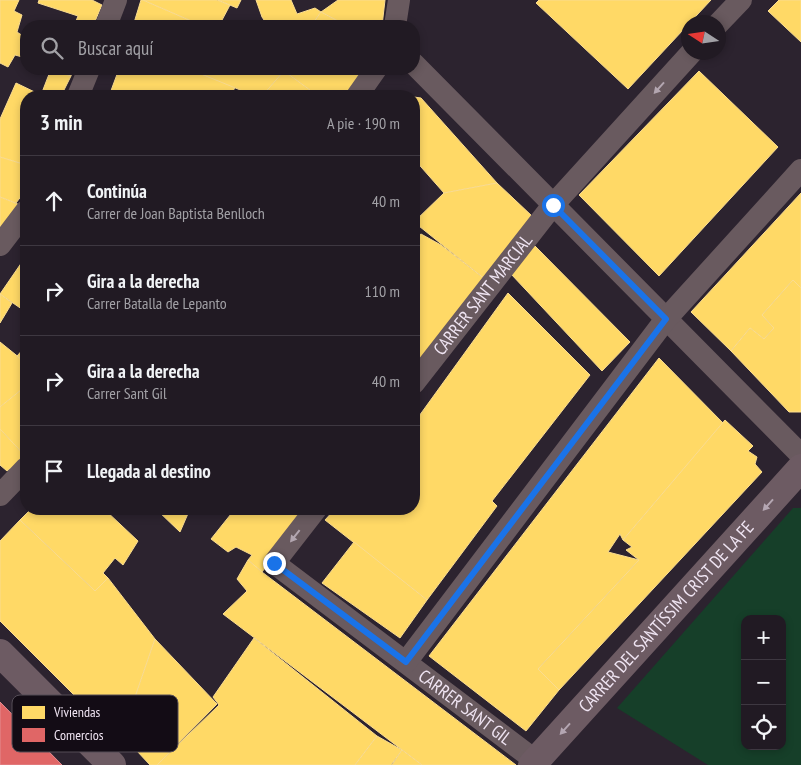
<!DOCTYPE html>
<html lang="es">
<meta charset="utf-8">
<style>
body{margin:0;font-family:"PT Sans Narrow",sans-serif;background:#2d2730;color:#f1f3f6}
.controls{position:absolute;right:15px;bottom:15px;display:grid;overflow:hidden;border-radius:10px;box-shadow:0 2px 8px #0003}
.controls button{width:45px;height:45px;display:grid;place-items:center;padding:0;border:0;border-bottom:1px solid #3e3841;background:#211a23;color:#f1f3f6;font:25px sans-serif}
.compass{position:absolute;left:681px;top:15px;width:45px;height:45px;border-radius:50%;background:#211a23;box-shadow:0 2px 8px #0003;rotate:282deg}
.stop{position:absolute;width:15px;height:15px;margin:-11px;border:4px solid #1a73e8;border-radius:50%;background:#fff}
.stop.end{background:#1a73e8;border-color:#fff;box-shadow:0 1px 5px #0008}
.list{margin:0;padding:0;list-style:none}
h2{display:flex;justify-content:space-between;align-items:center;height:65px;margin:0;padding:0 20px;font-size:21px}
h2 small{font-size:16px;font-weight:400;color:#a2a1a6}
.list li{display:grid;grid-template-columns:32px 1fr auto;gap:15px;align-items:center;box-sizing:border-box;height:90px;padding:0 20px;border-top:1px solid #3e3841}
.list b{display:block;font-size:19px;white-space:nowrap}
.list p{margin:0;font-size:16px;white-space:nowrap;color:#a2a1a6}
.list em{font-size:16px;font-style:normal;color:#a2a1a6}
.icon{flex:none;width:28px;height:28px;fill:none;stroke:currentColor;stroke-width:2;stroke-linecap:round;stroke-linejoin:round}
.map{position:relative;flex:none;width:801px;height:765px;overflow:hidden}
.search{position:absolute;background:#211a23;box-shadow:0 2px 8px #0003;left:20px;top:20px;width:400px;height:55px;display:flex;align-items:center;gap:12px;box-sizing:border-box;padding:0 18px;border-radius:20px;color:#a2a1a6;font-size:19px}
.panel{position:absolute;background:#211a23;box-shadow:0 2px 8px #0003;left:20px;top:90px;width:400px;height:425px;border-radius:20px}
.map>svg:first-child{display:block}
.green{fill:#163f29;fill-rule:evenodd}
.homes{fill:#ffd966;stroke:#fadc90}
.shops{fill:#e06666;stroke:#e48c90}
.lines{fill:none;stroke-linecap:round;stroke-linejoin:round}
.street{stroke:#695a5f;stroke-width:22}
.secondary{stroke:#6d5b63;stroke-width:28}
.oneway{fill:#b3a6b0}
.oneway2{fill:#b4a6b2}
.route{stroke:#1a73e8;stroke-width:6}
.labels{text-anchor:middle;stroke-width:5;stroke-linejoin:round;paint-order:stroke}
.street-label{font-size:18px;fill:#efe4f2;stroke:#130c15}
.key{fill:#130c15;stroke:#554d57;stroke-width:1}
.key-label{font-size:14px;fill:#efe4f2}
</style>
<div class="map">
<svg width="801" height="765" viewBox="0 0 801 765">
<rect width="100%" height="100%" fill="#2c232f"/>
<!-- green -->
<path class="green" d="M793 508H801V765H708L617 708ZM745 619H782V746H745Z"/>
<!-- homes -->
<g class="homes">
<polygon points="0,0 19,0 14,11 22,15 17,32 26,38 26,58 15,55 8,67 0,63"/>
<polygon points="39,0 92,0 102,5 93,26 74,26 78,16 38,3"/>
<polygon points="141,0 143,0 203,26 133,26"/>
<polygon points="143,0 217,0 230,5 221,22 234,26 203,26"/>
<polygon points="218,0 241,0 237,8"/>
<polygon points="256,0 291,0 297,14 315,8 321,12 311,26 268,26 262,17"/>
<polygon points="338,0 385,0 382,26 347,26 321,12"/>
<polygon points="539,0 711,0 628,89 536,3"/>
<polygon points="779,0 801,0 801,42 768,11"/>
<polygon points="321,12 347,26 311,26"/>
<polygon points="51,69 71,76 61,96 41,95"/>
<polygon points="52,69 73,69 71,76"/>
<polygon points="119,69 189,69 235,87 231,96 109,96"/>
<polygon points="189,69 281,69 284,71 262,96 255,96"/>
<polygon points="281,69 362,69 347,96 318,96"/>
<polygon points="284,71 318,96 262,96"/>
<polygon points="699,71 778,147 659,276 579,195"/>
<polygon points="16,83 43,96 26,96 26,165 0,157 0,119"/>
<polygon points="414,97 421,98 497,183 444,193 414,159"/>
<polygon points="0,157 26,165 26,190 16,203 0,197"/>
<polygon points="497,183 532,216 486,280 414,222 444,193"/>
<polygon points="801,193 801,288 793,280 762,315 774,328 764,339 750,328 731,351 691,312"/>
<polygon points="0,197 20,205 0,239"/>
<polygon points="421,234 441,245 486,280 414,377 414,239"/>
<polygon points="534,245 630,342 602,371 511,274"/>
<polygon points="22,262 26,264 26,312 0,294"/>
<polygon points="793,280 801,288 801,412 789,412 731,351 750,328 764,339 774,328 762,315"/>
<polygon points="508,293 590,375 492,501 497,506 427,600 325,520 335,509 414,509 414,423"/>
<polygon points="0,294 12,303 0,323"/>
<polygon points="0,342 26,363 26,386 0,407"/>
<polygon points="26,346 26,363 17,356"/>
<polygon points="659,358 723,423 623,540 620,534 608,552 639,560 538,669 559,690 526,731 429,656"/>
<polygon points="26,386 26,457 0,429 0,407"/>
<polygon points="725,420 753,446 748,451 757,457 755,464 762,472 559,690 538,669 639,560 626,550 632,547 623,540"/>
<polygon points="0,429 26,457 7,471 0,465"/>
<polygon points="31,509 104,509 138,541 123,565 115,558 103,573 108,578 95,591 20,520"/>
<polygon points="156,509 190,509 180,532"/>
<polygon points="235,509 311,509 262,572 248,560 252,555 236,547 228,552 211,539"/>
<polygon points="20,520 95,591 108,578 155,639 120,741 0,621 0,541"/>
<polygon points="354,542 427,600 400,638 322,583"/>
<polygon points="248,560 262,572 516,765 422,765 223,614 247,591 237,579"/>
<polygon points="254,638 377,736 355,765 157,765 219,705 213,697"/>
<polygon points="155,639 217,704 157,765 150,765 122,735"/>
<polygon points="377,736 402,750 391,765 355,765"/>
<polygon points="402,750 422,765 392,765"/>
</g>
<!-- shops -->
<polygon class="shops" points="0,702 62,765 0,765"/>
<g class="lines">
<!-- street -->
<g class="street">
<polyline points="718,24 741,0"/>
<polyline points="106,26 116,0"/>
<polyline points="395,26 399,0"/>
<polyline points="414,64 801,455"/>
<polyline points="78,96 89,69"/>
<polyline points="357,96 376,69"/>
<polyline points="0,245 26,211"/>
<path id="s1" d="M414 383 553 205 692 52"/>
<polyline points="0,495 26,468"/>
<path id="s2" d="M316 509 274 563 536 761"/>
<polyline points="406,662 666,319 801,170"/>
</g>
<!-- secondary -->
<g class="secondary">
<polyline points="0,653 112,765"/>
<path id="s3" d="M532 765 801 468"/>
</g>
</g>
<!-- one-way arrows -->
<defs><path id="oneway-solid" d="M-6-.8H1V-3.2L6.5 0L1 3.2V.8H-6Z" transform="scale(1.25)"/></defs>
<g class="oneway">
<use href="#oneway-solid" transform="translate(659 88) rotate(132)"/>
<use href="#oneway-solid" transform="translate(295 536) rotate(128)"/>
</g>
<g class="oneway2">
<use href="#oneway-solid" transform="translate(768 505) rotate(132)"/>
<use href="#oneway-solid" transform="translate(565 729) rotate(132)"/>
</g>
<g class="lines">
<!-- route -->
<polyline class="route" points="274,563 406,662 666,319 553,205"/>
</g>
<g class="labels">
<!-- street labels -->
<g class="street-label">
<text dy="6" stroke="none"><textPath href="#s1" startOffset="112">CARRER SANT MARCIAL</textPath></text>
<text dy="6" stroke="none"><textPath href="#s3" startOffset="200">CARRER DEL SANTÍSSIM CRIST DE LA FE</textPath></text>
<text dy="6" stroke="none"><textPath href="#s2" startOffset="308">CARRER SANT GIL</textPath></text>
</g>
</g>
<!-- legend -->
<rect x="12" y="695" width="166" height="57" rx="8" class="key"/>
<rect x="22" y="706" width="23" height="13" fill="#ffd966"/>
<rect x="22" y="728" width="23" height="14" fill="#e06666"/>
<g class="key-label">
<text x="54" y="717">Viviendas</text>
<text x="54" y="740">Comercios</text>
</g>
</svg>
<div class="controls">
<button>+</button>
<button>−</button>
<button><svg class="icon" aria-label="locate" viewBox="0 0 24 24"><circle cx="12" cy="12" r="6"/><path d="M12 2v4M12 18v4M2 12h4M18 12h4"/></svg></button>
</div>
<svg class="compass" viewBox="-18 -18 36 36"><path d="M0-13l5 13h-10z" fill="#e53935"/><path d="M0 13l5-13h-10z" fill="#a2a1a6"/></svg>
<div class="stop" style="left:553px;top:205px"></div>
<div class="stop end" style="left:274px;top:563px"></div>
<div class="search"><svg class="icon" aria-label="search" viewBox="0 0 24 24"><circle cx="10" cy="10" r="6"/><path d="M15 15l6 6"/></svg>Buscar aquí</div>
<section class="panel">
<h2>3 min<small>A pie · 190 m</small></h2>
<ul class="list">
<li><svg class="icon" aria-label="ahead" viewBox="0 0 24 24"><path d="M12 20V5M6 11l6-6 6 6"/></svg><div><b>Continúa</b><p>Carrer de Joan Baptista Benlloch</p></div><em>40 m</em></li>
<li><svg class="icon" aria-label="right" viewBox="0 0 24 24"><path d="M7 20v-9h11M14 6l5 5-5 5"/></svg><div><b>Gira a la derecha</b><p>Carrer Batalla de Lepanto</p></div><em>110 m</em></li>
<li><svg class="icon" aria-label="right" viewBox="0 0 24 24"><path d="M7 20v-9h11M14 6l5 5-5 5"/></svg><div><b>Gira a la derecha</b><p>Carrer Sant Gil</p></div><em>40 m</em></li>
<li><svg class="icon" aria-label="arrive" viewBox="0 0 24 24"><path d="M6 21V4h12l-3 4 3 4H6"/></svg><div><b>Llegada al destino</b></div></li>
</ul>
</section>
</div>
